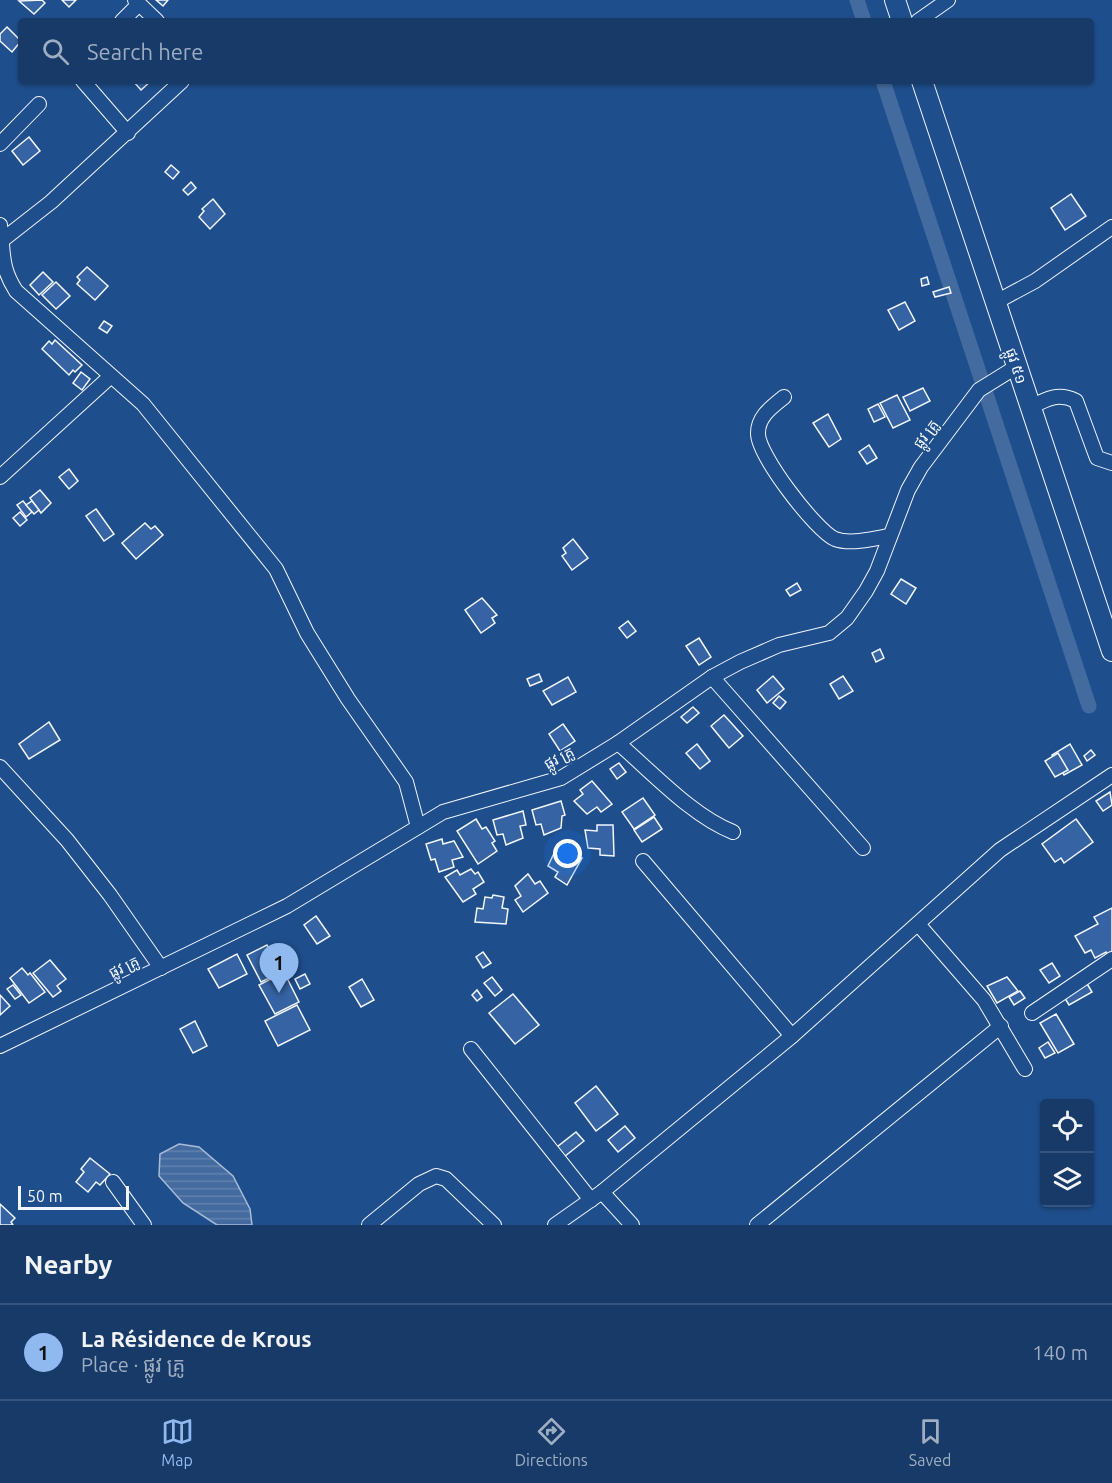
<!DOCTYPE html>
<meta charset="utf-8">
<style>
body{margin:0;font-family:Ubuntu,"Noto Sans Khmer",sans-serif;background:#244571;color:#f1f3f6}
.controls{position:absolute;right:18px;bottom:18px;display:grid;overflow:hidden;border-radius:6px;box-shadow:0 2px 4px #0004}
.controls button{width:54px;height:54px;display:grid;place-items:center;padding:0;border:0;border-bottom:2px solid #36547d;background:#173a69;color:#f1f3f6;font:30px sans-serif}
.scale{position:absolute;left:18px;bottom:15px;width:111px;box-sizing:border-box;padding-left:6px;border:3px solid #f2f6ff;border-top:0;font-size:16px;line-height:21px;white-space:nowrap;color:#f2f6ff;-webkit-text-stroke:4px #1f4e8c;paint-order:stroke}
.you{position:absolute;left:568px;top:854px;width:21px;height:21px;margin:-15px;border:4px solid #fff;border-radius:50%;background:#1a73e8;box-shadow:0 0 0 9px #1a73e833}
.badge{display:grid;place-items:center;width:39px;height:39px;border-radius:50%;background:#90b9f0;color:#111;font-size:20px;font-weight:700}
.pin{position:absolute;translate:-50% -50px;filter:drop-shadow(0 2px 3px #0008)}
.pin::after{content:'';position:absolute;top:32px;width:21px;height:18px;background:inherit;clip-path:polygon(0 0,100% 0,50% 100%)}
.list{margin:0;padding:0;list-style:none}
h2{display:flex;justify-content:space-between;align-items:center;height:78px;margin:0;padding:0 24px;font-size:26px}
h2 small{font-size:20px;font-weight:400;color:#9eadc0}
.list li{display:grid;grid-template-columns:39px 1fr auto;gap:18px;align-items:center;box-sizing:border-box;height:96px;padding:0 24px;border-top:2px solid #36547d}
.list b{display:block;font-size:22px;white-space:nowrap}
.list p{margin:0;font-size:20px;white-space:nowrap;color:#9eadc0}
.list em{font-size:20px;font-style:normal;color:#9eadc0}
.icon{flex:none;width:33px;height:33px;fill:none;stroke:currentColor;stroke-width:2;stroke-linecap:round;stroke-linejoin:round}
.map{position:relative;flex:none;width:1112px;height:1225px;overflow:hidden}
.search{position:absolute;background:#173a69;box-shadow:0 2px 4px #0004;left:18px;right:18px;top:18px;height:66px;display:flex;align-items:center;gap:15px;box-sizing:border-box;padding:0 21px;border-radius:6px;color:#9eadc0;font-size:22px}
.sheet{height:174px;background:#173a69}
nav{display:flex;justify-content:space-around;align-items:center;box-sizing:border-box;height:84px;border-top:2px solid #36547d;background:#173a69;font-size:16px;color:#9eadc0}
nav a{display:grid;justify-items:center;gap:3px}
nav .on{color:#90b9f0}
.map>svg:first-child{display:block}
.water{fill:url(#water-rules);stroke:#a8bbd7;stroke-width:1.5}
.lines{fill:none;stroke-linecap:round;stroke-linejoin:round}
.canal{stroke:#446ba0;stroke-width:15}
.building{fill:#3563a3;stroke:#f2f6ff;stroke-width:1.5}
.minor-casing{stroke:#f2f6ff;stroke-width:16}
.secondary-casing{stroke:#f2f6ff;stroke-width:22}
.minor{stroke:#1f4e8c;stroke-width:14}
.secondary{stroke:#1f4e8c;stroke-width:20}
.labels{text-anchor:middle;stroke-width:4.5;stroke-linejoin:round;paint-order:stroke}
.street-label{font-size:15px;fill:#f2f6ff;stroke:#1f4e8c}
</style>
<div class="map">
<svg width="1112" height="1225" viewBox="0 0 1112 1225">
<defs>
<pattern id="water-rules" width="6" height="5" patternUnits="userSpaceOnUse" patternTransform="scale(1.5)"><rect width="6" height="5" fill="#446ba0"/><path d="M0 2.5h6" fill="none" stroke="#5f81ae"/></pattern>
</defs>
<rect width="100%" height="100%" fill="#1f4e8c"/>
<!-- water -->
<polygon class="water" points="179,1144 199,1147 233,1176 250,1209 252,1225 217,1225 183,1203 159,1176 160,1154"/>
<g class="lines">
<!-- canal -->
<g class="canal">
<polyline points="857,0 864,21"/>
<polyline points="883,81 1089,706"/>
</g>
</g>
<!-- building -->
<g class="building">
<polygon points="42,0 45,3 34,14 19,1"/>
<polygon points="62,0 76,0 69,7"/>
<polygon points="156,0 168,0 163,6"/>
<polygon points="7,27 21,41 12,52 0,41 0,34"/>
<polygon points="133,81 151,81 141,90"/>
<polygon points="29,137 40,151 23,165 12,151"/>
<polygon points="171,165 179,172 173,179 165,172"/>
<polygon points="191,182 196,188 188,195 183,190"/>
<polygon points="1071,194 1086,216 1065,230 1051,208"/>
<polygon points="213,199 225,214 210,229 199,217 204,211 202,209"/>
<polygon points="87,267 108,286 95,300 77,284 80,280 77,277"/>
<polygon points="43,272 53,282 39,295 30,285"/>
<polygon points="927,277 929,284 922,286 921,279"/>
<polygon points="56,282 70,296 56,309 42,295"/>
<polygon points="949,287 951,293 935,297 933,292"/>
<polygon points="905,302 915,321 899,330 888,310"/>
<polygon points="104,321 112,326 107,333 99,328"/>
<polygon points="55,340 82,365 75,372 73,370 69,375 42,349 49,341 52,344"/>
<polygon points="81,372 90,379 82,390 73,383"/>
<polygon points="923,388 930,401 910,411 903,397"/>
<polygon points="897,395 910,420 893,428 880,403"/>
<polygon points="878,404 885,417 874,422 868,409"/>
<polygon points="828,414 841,439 829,447 813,423"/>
<polygon points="869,445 877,458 867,464 859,452"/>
<polygon points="69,469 78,481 69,489 59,477"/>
<polygon points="40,490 51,503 41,513 30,498"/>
<polygon points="23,501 32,512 26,517 17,505"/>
<polygon points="32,501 39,510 34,514 26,505"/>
<polygon points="96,509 114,534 104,541 86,516"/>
<polygon points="20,512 27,520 20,526 13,518"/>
<polygon points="145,523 151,529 155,526 163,535 136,559 122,543"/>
<polygon points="573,539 588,558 572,570 562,556 566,553 563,548"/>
<polygon points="901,579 916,588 906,604 891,594"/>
<polygon points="797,583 801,590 790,596 786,590"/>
<polygon points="482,598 497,615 492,618 495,623 481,633 465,610"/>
<polygon points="628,621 636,631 627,638 619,628"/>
<polygon points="699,638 711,657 699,665 686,646"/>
<polygon points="880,649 884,658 876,662 872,653"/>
<polygon points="539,674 542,681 530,686 527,679"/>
<polygon points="773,676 784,689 767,703 757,690"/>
<polygon points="843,676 853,691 839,699 830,684"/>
<polygon points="568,677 576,692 552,705 543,691"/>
<polygon points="779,696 786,702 780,709 773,703"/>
<polygon points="693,707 699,713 687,723 681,717"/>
<polygon points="724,715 743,736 729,748 711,726"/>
<polygon points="49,722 60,740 29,759 19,744"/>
<polygon points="563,724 575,741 560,751 549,734"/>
<polygon points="697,744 710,761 700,769 686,753"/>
<polygon points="1070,744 1082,765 1064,775 1052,755"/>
<polygon points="1091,750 1095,755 1087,761 1084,756"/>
<polygon points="1058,753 1068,770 1055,777 1045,761"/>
<polygon points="619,763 626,772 617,779 610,769"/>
<polygon points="592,781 612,804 601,812 597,807 587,814 574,801 583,794 580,790"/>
<polygon points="1110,792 1112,805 1103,811 1096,801"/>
<polygon points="643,798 655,815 634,829 622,812"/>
<polygon points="561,801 565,815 562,816 561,828 544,835 541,824 536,825 532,810"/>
<polygon points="523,811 526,825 520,826 523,838 506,845 503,834 497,835 493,820"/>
<polygon points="654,817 662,829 642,842 634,830"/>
<polygon points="476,819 482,829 486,827 495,841 492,843 497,851 478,864 457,831"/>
<polygon points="1076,819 1093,842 1064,863 1061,858 1055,862 1042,844"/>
<polygon points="597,825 613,825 614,856 600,855 600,849 588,848 585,830 597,831"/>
<polygon points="442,839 443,844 454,841 463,857 452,860 454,867 439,872 435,859 431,860 426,844"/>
<polygon points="556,849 565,855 569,850 582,858 567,885 555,877 558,872 548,866"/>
<polygon points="471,869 475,874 478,872 484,882 473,889 476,894 463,902 445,877 457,870 460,875"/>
<polygon points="528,874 535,884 540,881 548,893 523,912 515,900 521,896 515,886"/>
<polygon points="493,895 504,897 502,908 508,909 506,924 475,922 477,908 483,909 485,897 492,898"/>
<polygon points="1112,908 1112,953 1107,955 1106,952 1095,958 1091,950 1085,953 1075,936 1098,924 1094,917"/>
<polygon points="316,916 330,936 317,944 304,925"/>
<polygon points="267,945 281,972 261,982 247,955"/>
<polygon points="483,952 491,963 483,968 476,957"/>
<polygon points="237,954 247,974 219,988 208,969"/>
<polygon points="50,960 66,979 57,986 61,991 53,997 33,973"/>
<polygon points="1052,963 1060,976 1049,983 1040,970"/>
<polygon points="22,968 28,975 30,973 45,992 29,1003 10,978"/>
<polygon points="284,972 299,1002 275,1014 259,985"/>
<polygon points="305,974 310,984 300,989 295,979"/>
<polygon points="492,977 502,990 495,996 484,983"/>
<polygon points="1007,977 1018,991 997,1003 987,986"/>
<polygon points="362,979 374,1000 361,1007 349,987"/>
<polygon points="1086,982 1092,992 1069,1005 1063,995"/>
<polygon points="13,985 21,995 15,999 7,989"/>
<polygon points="477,990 482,997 477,1001 472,995"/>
<polygon points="1020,991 1025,998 1014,1005 1009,997"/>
<polygon points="513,994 539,1025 515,1044 489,1013"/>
<polygon points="0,995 10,1006 0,1015"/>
<polygon points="297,1005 310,1030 278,1046 265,1021"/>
<polygon points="1056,1014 1074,1044 1058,1053 1040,1023"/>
<polygon points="195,1021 207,1046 193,1053 180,1029"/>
<polygon points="1048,1042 1055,1053 1045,1058 1039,1048"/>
<polygon points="596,1086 618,1114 596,1131 575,1103"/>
<polygon points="625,1126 635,1138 618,1152 608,1140"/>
<polygon points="576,1132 584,1141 564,1157 557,1147"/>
<polygon points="90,1158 110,1174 100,1185 96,1182 88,1192 76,1182 84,1172 81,1169"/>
<polygon points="0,1204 15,1218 11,1222 13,1225 0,1225"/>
</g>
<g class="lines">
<defs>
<g id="minor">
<polyline points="135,0 157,21"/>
<polyline points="122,21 139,4"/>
<polyline points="918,21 948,0"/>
<polyline points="83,81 128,133"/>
<polyline points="0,144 39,104"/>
<path d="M0 225C4 253 0 266 16 291L143 404 276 569 307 633 348 699 406 782 418 827"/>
<polyline points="0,242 51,202 182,81"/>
<polyline points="996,302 1035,281 1112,227"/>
<path d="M784 397C772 407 758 416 758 433 757 454 816 531 835 539 851 545 874 538 890 536"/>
<path d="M1029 408C1046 399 1058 392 1076 401L1097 458 1112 463"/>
<polyline points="0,477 111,376"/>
<polyline points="712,677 863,848"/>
<path d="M618 743C652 772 692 816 733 832"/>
<polyline points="0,767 67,840 110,895 161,968"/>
<polyline points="643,861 792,1036"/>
<polyline points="918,924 984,1000 1025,1069"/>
<polyline points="1032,1013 1112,959"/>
<polyline points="0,1046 287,906 443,812 561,778 618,743 712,677 740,662 779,645 829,633 847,618 866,591 877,571 908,490 921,467 979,390 1016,367"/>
<polyline points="471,1049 591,1200"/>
<polyline points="113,1182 144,1225"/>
<polyline points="602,1192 632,1225"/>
<polyline points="369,1225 419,1184 436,1176 446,1179 494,1225"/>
<polyline points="555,1225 602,1192 792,1036 1000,850 1112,775"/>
<polyline points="757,1225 1001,1026"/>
</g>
<g id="secondary">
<polyline points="895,0 902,21"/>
<polyline points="922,81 1112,651"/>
</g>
</defs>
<!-- minor casing -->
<use href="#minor" class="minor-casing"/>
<!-- secondary casing -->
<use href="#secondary" class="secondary-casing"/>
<!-- minor -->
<use href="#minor" class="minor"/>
<!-- secondary -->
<use href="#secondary" class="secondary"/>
</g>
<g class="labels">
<!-- street labels -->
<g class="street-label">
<text transform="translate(1016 366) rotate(72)" y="5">ផ្លូវ ៥១</text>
<text transform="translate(926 434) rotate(-53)" y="5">ផ្លូវ គ្រូ</text>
<text transform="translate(559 758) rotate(-27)" y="5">ផ្លូវ គ្រូ</text>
<text transform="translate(124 967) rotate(-25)" y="5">ផ្លូវ គ្រូ</text>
</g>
</g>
</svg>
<div class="controls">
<button><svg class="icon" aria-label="locate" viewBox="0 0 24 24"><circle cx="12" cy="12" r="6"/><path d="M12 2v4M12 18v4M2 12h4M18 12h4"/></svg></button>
<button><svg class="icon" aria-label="layers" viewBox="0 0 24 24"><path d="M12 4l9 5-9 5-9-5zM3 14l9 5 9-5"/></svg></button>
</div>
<div class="scale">50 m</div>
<div class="you"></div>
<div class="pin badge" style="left:279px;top:993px">1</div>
<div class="search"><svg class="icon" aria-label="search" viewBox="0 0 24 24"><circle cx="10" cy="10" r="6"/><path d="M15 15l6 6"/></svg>Search here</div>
</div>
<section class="sheet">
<h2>Nearby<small></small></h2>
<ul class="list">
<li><span class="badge">1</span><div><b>La Résidence de Krous</b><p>Place · ផ្លូវ គ្រូ</p></div><em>140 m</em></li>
</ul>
</section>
<nav>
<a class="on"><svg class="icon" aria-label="map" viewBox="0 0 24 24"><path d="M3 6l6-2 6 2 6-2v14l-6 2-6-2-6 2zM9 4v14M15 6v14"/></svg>Map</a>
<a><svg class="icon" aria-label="directions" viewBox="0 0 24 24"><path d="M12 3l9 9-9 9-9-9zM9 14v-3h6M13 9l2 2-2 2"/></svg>Directions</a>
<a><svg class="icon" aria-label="saved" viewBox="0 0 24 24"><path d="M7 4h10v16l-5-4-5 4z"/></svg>Saved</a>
</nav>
